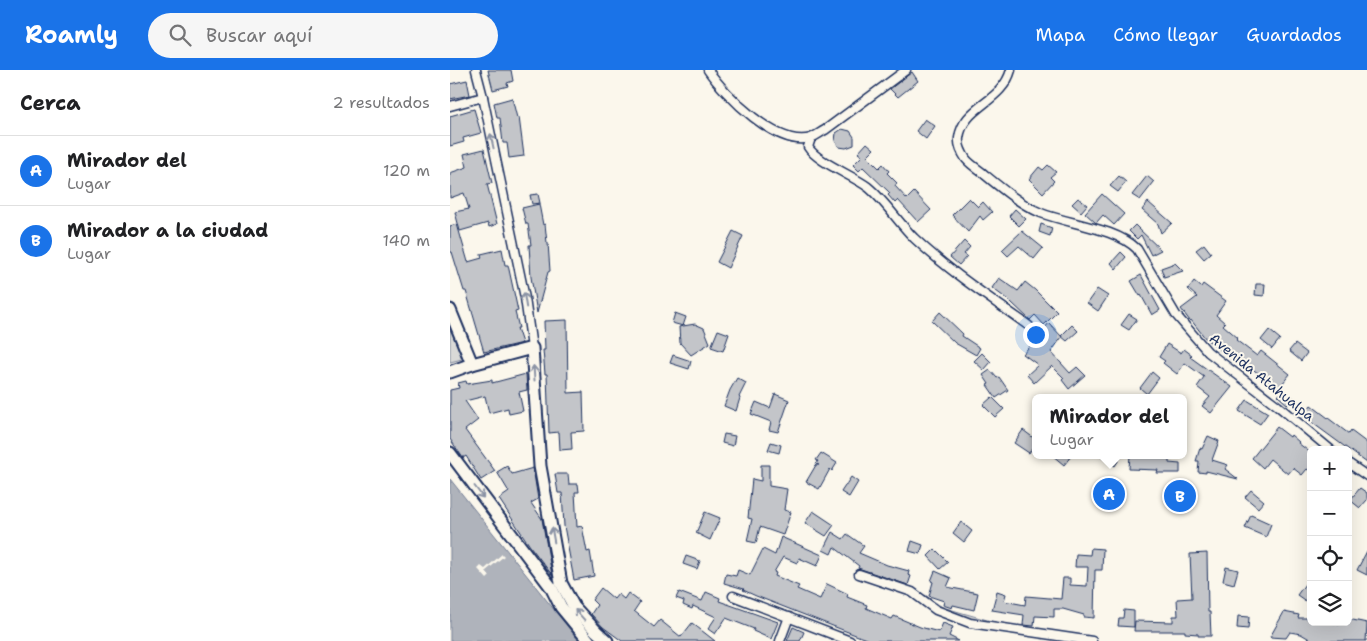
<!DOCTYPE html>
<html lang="es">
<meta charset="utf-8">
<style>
body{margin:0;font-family:"Shantell Sans",sans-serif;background:#f6f6f6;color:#202124}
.controls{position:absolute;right:15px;bottom:15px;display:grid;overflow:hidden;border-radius:8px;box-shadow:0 5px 20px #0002}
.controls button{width:45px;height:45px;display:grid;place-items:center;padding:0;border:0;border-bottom:1px solid #e0e0e0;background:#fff;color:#202124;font:25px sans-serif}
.you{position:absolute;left:585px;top:264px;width:18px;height:18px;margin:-12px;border:4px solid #fff;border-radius:50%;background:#1a73e8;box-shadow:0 0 0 8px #1a73e833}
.badge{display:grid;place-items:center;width:32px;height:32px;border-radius:50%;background:#1a73e8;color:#fff;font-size:16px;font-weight:700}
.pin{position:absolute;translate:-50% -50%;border:2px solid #fff;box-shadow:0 1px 5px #0006}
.popup{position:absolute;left:582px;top:324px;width:155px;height:65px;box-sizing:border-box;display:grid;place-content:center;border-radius:8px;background:#fff;filter:drop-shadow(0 1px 4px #0005);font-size:16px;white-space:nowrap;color:#757577}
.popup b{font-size:19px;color:#202124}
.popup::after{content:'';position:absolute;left:50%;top:100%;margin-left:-10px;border:10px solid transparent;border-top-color:#fff}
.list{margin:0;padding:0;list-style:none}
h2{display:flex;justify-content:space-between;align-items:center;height:65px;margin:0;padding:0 20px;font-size:21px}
h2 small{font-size:16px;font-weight:400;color:#757577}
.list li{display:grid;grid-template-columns:32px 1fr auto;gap:15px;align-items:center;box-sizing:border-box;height:70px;padding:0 20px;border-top:1px solid #e0e0e0}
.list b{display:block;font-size:19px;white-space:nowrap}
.list p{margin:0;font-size:16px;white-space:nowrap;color:#757577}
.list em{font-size:16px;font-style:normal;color:#757577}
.icon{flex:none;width:28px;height:28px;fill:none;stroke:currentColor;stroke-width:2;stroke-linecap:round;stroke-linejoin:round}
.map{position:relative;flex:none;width:917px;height:571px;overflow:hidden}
header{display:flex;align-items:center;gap:30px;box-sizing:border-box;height:70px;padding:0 25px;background:#1a73e8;color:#fff}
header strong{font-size:24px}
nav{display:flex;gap:28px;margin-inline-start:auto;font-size:18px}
.search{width:350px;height:45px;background:#f6f6f6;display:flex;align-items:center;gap:12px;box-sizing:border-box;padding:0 18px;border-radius:28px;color:#757577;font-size:19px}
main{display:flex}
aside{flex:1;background:#fff}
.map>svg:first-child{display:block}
.green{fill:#dadad7;stroke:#7a849a}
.water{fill:#afb3bb;stroke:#747e96}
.pier{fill:#fbf7ec}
.building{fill:#c3c5c9;stroke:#1b2f5e}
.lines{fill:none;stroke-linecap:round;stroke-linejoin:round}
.street-casing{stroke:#1b2f5e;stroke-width:11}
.secondary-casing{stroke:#1b2f5e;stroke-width:15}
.street{stroke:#fbf7ec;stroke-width:8}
.secondary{stroke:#fbf7ec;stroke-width:11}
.oneway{stroke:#8b93a5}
.labels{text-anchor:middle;stroke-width:4;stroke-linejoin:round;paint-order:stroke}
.street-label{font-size:14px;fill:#1b2f5e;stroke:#fbf7ec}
</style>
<header>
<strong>Roamly</strong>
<div class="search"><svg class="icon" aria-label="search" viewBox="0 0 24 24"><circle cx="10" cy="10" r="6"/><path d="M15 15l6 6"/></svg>Buscar aquí</div>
<nav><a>Mapa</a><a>Cómo llegar</a><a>Guardados</a></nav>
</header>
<main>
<aside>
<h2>Cerca<small>2 resultados</small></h2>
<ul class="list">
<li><span class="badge">A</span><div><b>Mirador del</b><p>Lugar</p></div><em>120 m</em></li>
<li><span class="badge">B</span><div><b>Mirador a la ciudad</b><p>Lugar</p></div><em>140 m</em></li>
</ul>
</aside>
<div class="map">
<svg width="917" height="571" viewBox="0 0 917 571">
<rect width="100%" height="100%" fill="#fbf7ec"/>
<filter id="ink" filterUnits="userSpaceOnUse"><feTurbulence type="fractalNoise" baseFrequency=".02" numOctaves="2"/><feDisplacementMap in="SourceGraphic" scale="10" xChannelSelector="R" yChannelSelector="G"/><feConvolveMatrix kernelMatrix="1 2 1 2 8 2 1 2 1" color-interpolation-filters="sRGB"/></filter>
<g filter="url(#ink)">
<!-- green -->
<g class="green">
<polygon points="0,254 12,289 0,292"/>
<polygon points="475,525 492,537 551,554 549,562 501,550 471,535"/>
</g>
<!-- water -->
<polygon class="water" points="0,409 129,571 0,571"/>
<!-- pier -->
<polygon class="pier" points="52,484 54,486 36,501 40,506 37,509 28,499 31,496 35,499"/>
<!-- building -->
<g class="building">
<polygon points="38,0 61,0 63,11 57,13 58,16 43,20"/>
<polygon points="462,2 468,11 448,27 440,19"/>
<polygon points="17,10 20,25 0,29 0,14"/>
<polygon points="62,28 67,48 69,47 74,86 59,88 57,73 53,73 50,48 47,48 44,33"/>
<polygon points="24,39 31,63 13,68 14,72 0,76 0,46"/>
<polygon points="475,49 485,56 476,69 466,61"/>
<polygon points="392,59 400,61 404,67 404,75 396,78 389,77 385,71 386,63"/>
<polygon points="417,73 424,79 417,86 429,98 433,94 439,101 437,103 447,113 445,116 457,129 464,122 481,140 468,152 448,130 445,133 438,125 440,123 413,97 409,101 403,95 412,86 408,83"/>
<polygon points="34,79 42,113 37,114 47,154 39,157 38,153 10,161 5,142 19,139 14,123 0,128 0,103 17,97 14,84"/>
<polygon points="598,95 606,102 600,107 604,111 593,123 579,109 589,97 593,100"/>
<polygon points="669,106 676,112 668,122 660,116"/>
<polygon points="697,106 704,112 690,130 682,125"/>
<polygon points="88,124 90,133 82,134 80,125"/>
<polygon points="652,124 674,144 664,155 653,145 646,153 635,143"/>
<polygon points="519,128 528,137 533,132 542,142 533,150 530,146 518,162 502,145"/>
<polygon points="628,128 637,135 631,142 622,134"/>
<polygon points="698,132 722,153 711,163 708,154 692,140"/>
<polygon points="89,134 93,155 95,154 97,173 98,173 100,201 98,202 87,243 81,207 79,175 81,175 78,154 76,154 72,138"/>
<polygon points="565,139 576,149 569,156 559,146"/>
<polygon points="7,154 18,192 32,188 31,184 52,179 55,195 58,195 68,241 65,242 69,258 67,258 72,273 34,282 16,221 14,221 2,182 0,182 0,156"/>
<polygon points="591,154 602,158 600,166 589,162"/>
<polygon points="685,155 688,158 711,180 701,185 691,165 687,169 679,161"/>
<polygon points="283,161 293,166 278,198 267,192"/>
<polygon points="572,161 593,178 584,189 569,176 558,186 552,180"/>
<polygon points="514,171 520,177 514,184 517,186 509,195 500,187"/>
<polygon points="754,174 761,183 754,189 746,180"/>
<polygon points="671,182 676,187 666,199 661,193"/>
<polygon points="725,193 733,201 714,207 711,198"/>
<polygon points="691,205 710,240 702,245 691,225 690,226 681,211"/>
<polygon points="549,208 568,221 575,212 585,220 607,242 594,255 585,245 580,250 561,232 542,218"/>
<polygon points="744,211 751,217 753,214 776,231 766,245 775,253 773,255 788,268 786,270 807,286 811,281 840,304 828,319 795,293 792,296 775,284 756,269 741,250 740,251 731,239 747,227 738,219"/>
<polygon points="806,214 815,214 814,226 805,225"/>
<polygon points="647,219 658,226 648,241 637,233"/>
<polygon points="490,242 513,264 512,266 530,278 526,285 505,273 482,251"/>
<polygon points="225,243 236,247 233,256 245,254 254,258 260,273 241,285 230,273 229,257 233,256 222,253"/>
<polygon points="679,244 687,249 679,260 671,255"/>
<polygon points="117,250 118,323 133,322 134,361 121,362 122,379 110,380 109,362 99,363 97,304 95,304 93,280 95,280 94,251"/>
<polygon points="599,253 612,267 601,282 620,303 627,297 635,305 619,319 612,310 614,308 602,296 584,313 577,305 588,295 573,284"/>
<polygon points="622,255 628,261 617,271 611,266"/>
<polygon points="268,260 279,264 273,281 261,277"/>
<polygon points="819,260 830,269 822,279 811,270"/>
<polygon points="717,274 731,283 734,279 742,285 740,287 782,317 761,343 752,336 760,327 747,317 754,307 735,293 727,304 713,293 715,291 709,287"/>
<polygon points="845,274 857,283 851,291 839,281"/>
<polygon points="532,283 541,292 534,300 524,291"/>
<polygon points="223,285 241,291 239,299 220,293"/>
<polygon points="540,300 547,308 549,307 558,320 546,328 537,315 539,314 533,305"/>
<polygon points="702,302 709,308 697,324 690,318"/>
<polygon points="76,304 77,320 69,322 73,341 59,344 58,338 39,343 35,326 15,331 28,350 15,360 45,401 31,410 16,386 13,388 0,369 0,320 9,318 8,313 16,311 17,314 42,310 42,313"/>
<polygon points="287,308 296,313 289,327 290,328 286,341 274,336 280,320"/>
<polygon points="833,320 844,328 838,335 828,326"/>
<polygon points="325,324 339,330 328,362 319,360 321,352 301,344 306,332 320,338"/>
<polygon points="542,327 554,339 545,347 533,335"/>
<polygon points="797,330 818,343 810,354 789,341"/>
<polygon points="861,335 899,364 901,361 917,373 917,393 853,346"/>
<polygon points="827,357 840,367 841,365 849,372 848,373 861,383 861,402 857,399 852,405 843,398 838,404 820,389 813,398 802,388"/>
<polygon points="573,360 585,369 585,374 579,383 564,373"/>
<polygon points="274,364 285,366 283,376 272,373"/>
<polygon points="758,366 769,371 762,390 778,395 775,399 788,409 756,401 756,403 748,402 749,391 746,391 750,378 752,379"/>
<polygon points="321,372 331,375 329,383 318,380"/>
<polygon points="371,383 387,393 382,401 380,399 369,419 356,412 366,395 369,395 366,394 368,391 366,390"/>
<polygon points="602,385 622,385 614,395"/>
<polygon points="648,385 672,385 665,396"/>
<polygon points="680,385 709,387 709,385 719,385 719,393 730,394 730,403 707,403 708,400 679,399"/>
<polygon points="311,395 319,395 319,416 337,419 334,440 341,442 333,465 310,457 306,473 297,471 302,449 298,448 302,409 311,411"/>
<polygon points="57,396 62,404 83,398 88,429 81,433 92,449 102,505 80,476 49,429 59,422 47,402"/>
<polygon points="105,404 118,404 119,414 128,414 129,422 125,422 127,457 132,456 137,482 140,481 144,506 124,510 114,456 112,423 108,423"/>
<polygon points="401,407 408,412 399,427 391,422"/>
<polygon points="910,418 917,423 917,430 910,438 900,430"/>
<polygon points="801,420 814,431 808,438 795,427"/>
<polygon points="363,441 384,455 376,466 355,453"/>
<polygon points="255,442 270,448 260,470 246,463"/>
<polygon points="801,445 821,454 816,467 795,458"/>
<polygon points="511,452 522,461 514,472 503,463"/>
<polygon points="382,462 393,469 397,464 414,476 409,483 437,495 459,501 458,505 461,506 458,515 408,498 409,496 384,477 381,484 373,480"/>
<polygon points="331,467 372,485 367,496 349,488 347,493 333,487 324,502 326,503 325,506 349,516 347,519 370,529 377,514 398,524 397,527 417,535 416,538 442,549 444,546 470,557 489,562 493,553 503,557 499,566 509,571 421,571 306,526 293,520 294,519 274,513 276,504 286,506 288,500 300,505 313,479 325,485"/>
<polygon points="462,471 473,475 470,484 459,481"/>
<polygon points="641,478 653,479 652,500 645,500 644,548 634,547 634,545 613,539 604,539 604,547 585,546 584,556 573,555 574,545 542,540 547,521 556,524 554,531 575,535 576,526 611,529 613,508 620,508 620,515 637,516 638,497 625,497 626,484 640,485"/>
<polygon points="485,479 498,492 490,499 478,486"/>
<polygon points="917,481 917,505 907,500"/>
<polygon points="757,483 758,542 760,542 761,566 748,566 748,564 735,563 735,561 684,561 685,551 723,552 723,546 728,546 727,529 742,528 740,484"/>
<polygon points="236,486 250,491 247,499 233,494"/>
<polygon points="776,497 788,500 784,514 773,511"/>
<polygon points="485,501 501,508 497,517 528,523 524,540 503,535 502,538 493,535 494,531 479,526 483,512 481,511"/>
<polygon points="861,506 861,527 857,532 847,525"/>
<polygon points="151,518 164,529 168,524 174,529 178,523 190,532 184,541 204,557 210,550 231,567 242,553 265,571 172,571 153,557 141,544 147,535 142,530"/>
<polygon points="229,522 252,531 256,522 270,528 269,531 328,552 321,569 303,561 304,559 276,548 265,564 258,559 266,547 243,536 242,539 233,535 234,531 226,528"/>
<polygon points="674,540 684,541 684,557 668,556 669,548 673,548"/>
<polygon points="834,542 849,545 848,548 861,548 861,552 879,552 889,555 886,552 898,552 898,549 917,553 916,571 863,571 851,564 840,562 836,568 820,567"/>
<polygon points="788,546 799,547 798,559 787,558"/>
<polygon points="343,557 354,562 350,571 337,571"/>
</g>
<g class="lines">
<defs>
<g id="street">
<polyline points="26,0 33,27 75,228 82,278"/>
<path d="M258 0C275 25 327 78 361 68 366 66 371 62 375 60L456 0"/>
<path d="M561 0C552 33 513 36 509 68 508 76 512 83 516 89 521 95 528 99 534 104 551 118 570 134 591 143 619 154 666 158 687 179L726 245 758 282 828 336 881 380"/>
<polyline points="0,36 33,27"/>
<path d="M361 68 358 77C367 92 402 105 418 117 435 131 448 152 464 168 499 201 540 228 579 256"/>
<polyline points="898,393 917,406"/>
<polyline points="409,504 462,522 486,540 520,553 642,571"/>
<polyline points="283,526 400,571"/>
<polyline points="330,571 339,547"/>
</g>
<g id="secondary">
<polyline points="0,240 22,294"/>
<polyline points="0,302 22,294 82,278 90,396 111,513 124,537 146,561 157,571"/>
<polyline points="0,383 101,517 111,537 139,571"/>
</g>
</defs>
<!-- street casing -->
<use href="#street" class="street-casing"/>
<!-- secondary casing -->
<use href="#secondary" class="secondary-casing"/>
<!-- street -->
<use href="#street" class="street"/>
<!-- secondary -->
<use href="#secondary" class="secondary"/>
</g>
<!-- one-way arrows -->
<defs><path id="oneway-shaft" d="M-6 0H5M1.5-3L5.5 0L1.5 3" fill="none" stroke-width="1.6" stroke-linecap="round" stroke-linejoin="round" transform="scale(1.25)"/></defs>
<g class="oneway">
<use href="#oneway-shaft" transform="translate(42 71) rotate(-102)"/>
<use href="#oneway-shaft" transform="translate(75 230) rotate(-99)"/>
<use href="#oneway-shaft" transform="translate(84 303) rotate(-94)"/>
<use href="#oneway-shaft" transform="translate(29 422) rotate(53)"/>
<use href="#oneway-shaft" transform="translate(103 465) rotate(-100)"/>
<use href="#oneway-shaft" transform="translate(130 545) rotate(-132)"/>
</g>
</g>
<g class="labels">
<!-- street labels -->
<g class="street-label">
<text transform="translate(812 307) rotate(39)" y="5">Avenida Atahualpa</text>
</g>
</g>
</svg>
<div class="controls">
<button>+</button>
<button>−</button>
<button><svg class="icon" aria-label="locate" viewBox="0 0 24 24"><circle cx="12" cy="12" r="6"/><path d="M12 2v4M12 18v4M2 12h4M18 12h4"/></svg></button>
<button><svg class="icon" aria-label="layers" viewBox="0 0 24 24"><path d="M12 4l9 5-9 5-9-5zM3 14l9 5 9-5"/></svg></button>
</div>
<div class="you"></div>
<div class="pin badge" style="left:659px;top:424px">A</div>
<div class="popup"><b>Mirador del</b>Lugar</div>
<div class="pin badge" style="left:730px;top:426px">B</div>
</div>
</main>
